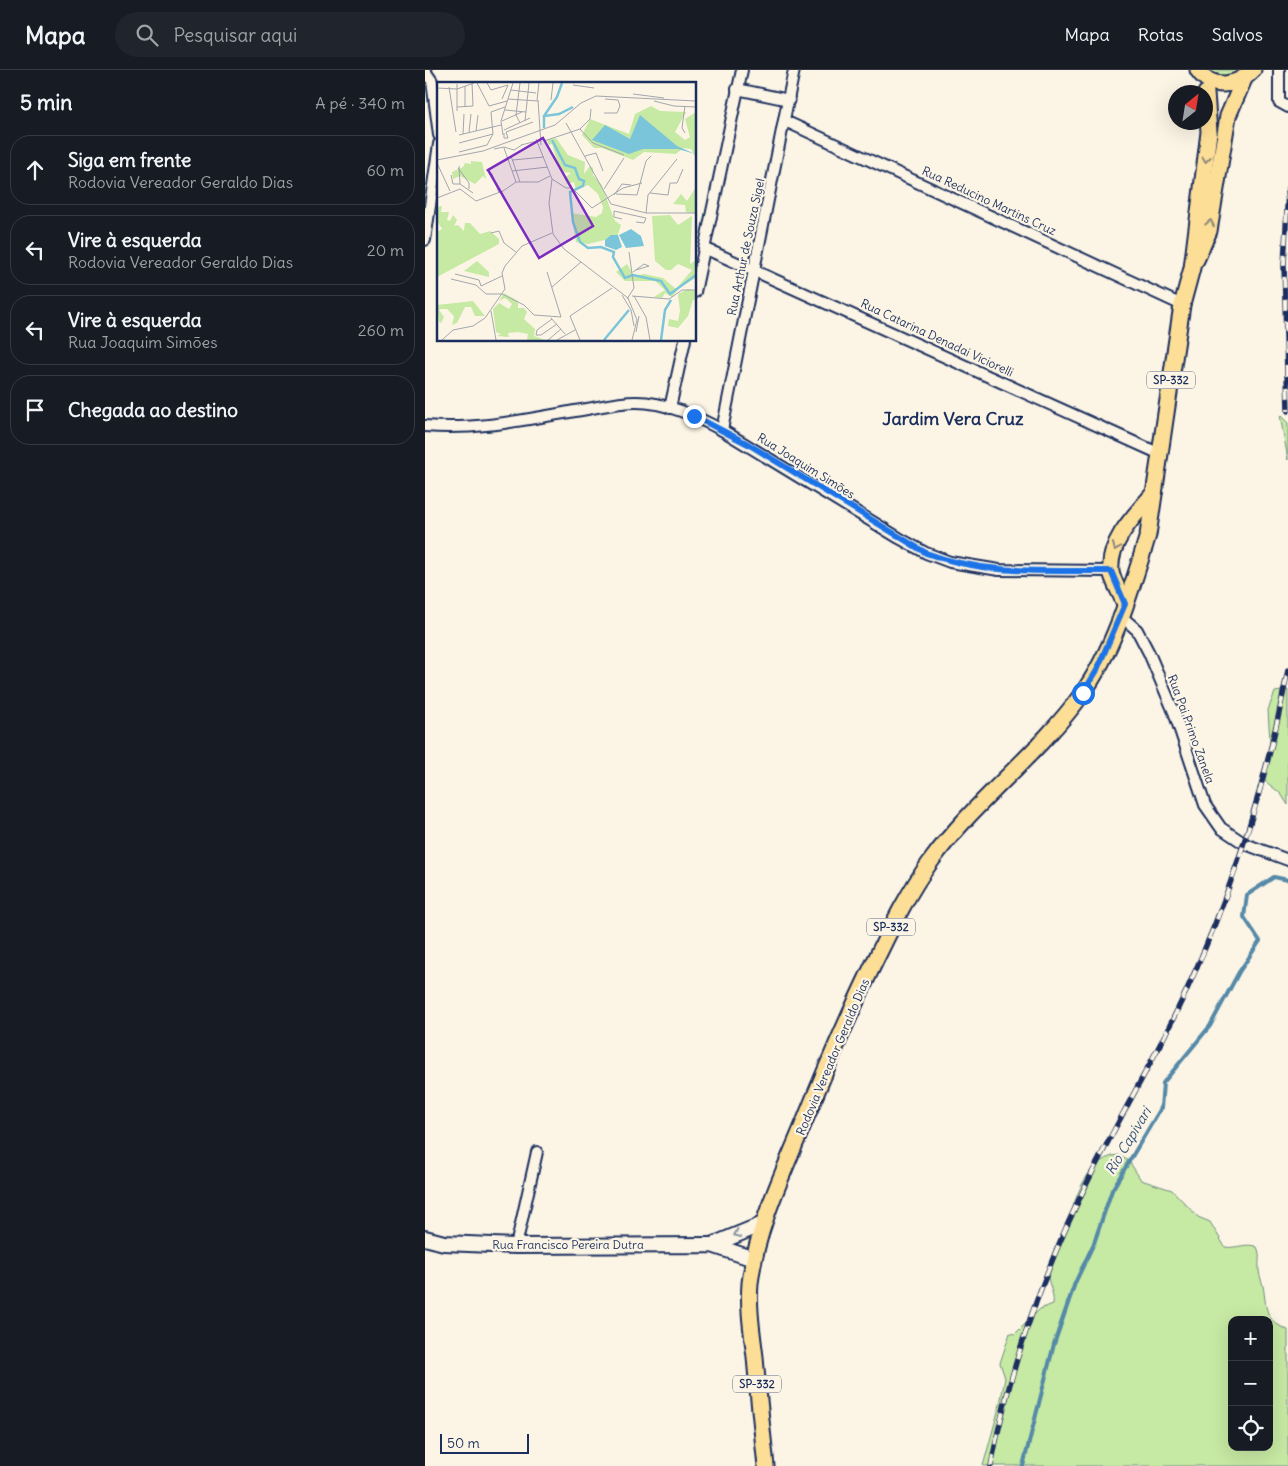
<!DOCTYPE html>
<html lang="pt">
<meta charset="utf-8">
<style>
body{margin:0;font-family:Delius,sans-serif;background:#20242c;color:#f1f3f6}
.controls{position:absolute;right:15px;bottom:15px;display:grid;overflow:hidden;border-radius:10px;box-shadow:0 5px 20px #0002}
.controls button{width:45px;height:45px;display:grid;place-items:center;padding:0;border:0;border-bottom:1px solid #363941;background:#171b24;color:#f1f3f6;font:25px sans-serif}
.compass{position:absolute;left:743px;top:15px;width:45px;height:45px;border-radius:50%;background:#171b24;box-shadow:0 5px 20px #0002;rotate:30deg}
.scale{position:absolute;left:15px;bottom:12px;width:89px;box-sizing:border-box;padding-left:5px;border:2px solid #1b2f5e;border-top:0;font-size:14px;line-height:18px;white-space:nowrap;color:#1b2f5e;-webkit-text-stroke:4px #fcf5e5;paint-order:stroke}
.stop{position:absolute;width:15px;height:15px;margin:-11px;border:4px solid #1a73e8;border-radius:50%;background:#fff}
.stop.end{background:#1a73e8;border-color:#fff;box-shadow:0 1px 5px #0008}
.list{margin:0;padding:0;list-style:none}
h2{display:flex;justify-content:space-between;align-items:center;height:65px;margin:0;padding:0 20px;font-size:21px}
h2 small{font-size:16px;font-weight:400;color:#9ea1a6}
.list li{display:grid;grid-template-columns:32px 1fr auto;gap:15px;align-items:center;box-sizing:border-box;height:70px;margin:0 10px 10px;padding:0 10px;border:1px solid #363941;border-radius:20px}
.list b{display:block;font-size:19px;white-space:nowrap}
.list p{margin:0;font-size:16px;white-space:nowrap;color:#9ea1a6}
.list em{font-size:16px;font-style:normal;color:#9ea1a6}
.icon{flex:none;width:28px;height:28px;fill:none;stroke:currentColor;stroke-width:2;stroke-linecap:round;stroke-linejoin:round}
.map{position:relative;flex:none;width:863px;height:1396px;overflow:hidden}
header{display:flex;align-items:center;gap:30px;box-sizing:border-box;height:70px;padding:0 25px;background:#171b24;border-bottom:1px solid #363941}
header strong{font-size:24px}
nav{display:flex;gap:28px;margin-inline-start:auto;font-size:18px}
.search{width:350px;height:45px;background:#20242c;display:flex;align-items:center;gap:12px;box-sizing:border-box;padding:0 18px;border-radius:28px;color:#9ea1a6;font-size:19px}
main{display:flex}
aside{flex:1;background:#171b24}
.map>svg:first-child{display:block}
.green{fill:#c6e9a3;stroke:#708c80;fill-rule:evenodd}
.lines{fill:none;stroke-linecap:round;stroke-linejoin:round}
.stream{stroke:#5489a8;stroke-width:4}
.street-casing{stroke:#1b2f5e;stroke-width:14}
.secondary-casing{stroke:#1b2f5e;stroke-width:18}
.primary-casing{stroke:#1b2f5e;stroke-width:19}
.street{stroke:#fcf5e5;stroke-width:10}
.secondary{stroke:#fcf5e5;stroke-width:14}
.primary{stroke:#fdde96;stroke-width:15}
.rail-casing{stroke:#1b2f5e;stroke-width:5.5}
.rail{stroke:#fcf5e5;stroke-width:4;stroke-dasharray:11;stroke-linecap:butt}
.oneway{stroke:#8c867a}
.oneway2{stroke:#8c92a2}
.route{stroke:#1a73e8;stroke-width:6}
.labels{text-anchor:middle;stroke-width:4.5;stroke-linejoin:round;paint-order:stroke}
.shield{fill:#fcf5e5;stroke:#5e6a86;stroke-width:1}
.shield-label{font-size:11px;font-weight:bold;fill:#1b2f5e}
.street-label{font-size:12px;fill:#1b2f5e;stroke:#fcf5e5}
.water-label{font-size:14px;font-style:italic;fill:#33547d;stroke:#fcf5e5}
.district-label{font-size:18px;font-weight:bold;fill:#1b2f5e;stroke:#fcf5e5}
.inset-river{fill:none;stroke:#7ac5d9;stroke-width:2.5}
.inset-road{fill:none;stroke:#a2a6af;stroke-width:1}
.view{fill:#7b2cbf;fill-opacity:0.15;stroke:#7b2cbf;stroke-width:2.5}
.inset-edge{fill:none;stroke:#1b2f5e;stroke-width:2.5}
</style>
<header>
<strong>Mapa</strong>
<div class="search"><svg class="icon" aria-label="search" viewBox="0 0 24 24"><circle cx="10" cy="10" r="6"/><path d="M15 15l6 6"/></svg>Pesquisar aqui</div>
<nav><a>Mapa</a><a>Rotas</a><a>Salvos</a></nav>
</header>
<main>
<aside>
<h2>5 min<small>A pé · 340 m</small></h2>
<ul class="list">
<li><svg class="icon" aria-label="ahead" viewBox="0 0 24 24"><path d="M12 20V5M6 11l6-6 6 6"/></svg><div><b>Siga em frente</b><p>Rodovia Vereador Geraldo Dias</p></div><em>60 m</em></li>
<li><svg class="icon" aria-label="left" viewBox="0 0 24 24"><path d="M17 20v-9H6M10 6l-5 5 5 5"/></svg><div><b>Vire à esquerda</b><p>Rodovia Vereador Geraldo Dias</p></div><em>20 m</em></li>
<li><svg class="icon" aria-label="left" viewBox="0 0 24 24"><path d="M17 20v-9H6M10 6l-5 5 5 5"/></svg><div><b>Vire à esquerda</b><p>Rua Joaquim Simões</p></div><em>260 m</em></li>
<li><svg class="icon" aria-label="arrive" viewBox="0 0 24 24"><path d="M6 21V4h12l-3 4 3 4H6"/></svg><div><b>Chegada ao destino</b></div></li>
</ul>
</aside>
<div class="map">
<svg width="863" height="1396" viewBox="0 0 863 1396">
<rect width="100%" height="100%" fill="#fcf5e5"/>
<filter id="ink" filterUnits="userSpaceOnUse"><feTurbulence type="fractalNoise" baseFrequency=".02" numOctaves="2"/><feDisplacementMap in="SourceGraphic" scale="10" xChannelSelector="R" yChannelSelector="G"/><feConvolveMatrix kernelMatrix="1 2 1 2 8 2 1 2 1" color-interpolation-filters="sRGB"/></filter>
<g filter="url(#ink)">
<!-- green -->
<g class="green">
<path d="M784 0H817C805 6 796 8 784 0Z"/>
<polygon points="855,345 863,353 863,390"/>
<polygon points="863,620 863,735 856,724 840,711 839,700 845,672 843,640 850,622"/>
<path d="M693 1085 704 1091 716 1110 747 1120 773 1147 785 1152 800 1177C811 1179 822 1172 832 1177 836 1185 833 1192 834 1200 834 1205 837 1211 838 1216 842 1237 838 1250 863 1260V1396H558L575 1334 580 1308 575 1293 585 1263 590 1264 615 1239 628 1234C630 1222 621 1212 623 1200 625 1189 634 1179 638 1168 648 1141 656 1089 693 1085ZM807 1250H844V1377H807Z"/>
</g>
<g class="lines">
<!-- stream -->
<polyline class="stream" points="598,1396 629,1274 650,1213 669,1173 687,1120 736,1038 738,1013 785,956 814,902 835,871 819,847 822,825 849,807 863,810"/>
<defs>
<g id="street">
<polyline points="854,0 854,32 863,37"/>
<polyline points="0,1 7,11 14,65"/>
<polyline points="312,19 364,30"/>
<polyline points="360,51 757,235"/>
<polyline points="0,170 14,74"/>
<polyline points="279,178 733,383"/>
<polyline points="270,222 317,0"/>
<polyline points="245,338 260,270"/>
<path d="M0 356C54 361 108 348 162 339 178 336 195 332 211 332 241 332 270 346 297 360L474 468 501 483 525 492 574 500 686 501"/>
<polyline points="297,360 369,0"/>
<polyline points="696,546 712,560 724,583 749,642 780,735 796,758 820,774 863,790"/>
<polyline points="91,1176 112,1082"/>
</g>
<g id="secondary">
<polyline points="0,1168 19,1173 91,1176 287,1175 329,1189"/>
<polyline points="287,1175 338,1154"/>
</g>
<g id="primary">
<path d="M773 0C787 21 813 16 828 0"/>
<polyline points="771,190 784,161 803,46 819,9"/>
<path d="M700 534C696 524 688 512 686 501 683 471 711 444 729 423"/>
<path d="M341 1396C337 1360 333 1323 330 1287 327 1262 323 1238 325 1213 332 1157 357 1106 378 1055 401 998 425 942 452 887 468 854 484 821 506 791 550 730 613 685 657 624 689 580 707 517 723 465L757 235 767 198 784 62 781 23"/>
</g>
</defs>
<!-- street casing -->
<use href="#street" class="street-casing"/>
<!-- secondary casing -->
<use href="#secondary" class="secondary-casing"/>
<!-- primary casing -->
<use href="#primary" class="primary-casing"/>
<!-- street -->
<use href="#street" class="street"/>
<!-- secondary -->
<use href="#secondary" class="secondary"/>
<!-- primary -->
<use href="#primary" class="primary"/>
<defs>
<g id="rail">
<polyline points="863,119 859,195 863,341"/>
<path d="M566 1396C585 1294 621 1194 668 1101 693 1051 721 1003 746 953 802 840 839 724 863 600"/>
</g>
</defs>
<!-- rail casing -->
<use href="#rail" class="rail-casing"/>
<!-- rail -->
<use href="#rail" class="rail"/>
</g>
<!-- one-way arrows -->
<defs><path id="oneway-chevron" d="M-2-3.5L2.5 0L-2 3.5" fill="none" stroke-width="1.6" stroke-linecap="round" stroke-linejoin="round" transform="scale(1.25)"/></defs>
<g class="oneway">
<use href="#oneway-chevron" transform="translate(781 89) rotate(97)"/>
<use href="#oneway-chevron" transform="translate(785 153) rotate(-79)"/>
<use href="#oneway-chevron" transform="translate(691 477) rotate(112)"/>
</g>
<use class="oneway2" href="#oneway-chevron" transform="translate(312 1164) rotate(156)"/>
</g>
<g class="lines" filter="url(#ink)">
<!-- route -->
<path class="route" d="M269 346 323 374 501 483C562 506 622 500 686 501L700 534 671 602 658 623"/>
</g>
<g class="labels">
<!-- shield labels -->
<g class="shield">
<rect x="722" y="301.5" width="48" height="17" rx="4"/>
<rect x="442" y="848.5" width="48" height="17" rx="4"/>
<rect x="308" y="1305.5" width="48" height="17" rx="4"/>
</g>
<g class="shield-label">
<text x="746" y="314">SP-332</text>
<text x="466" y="861">SP-332</text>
<text x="332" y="1318">SP-332</text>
</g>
<!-- street labels -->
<g class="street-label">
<text transform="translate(564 131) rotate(25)" y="4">Rua Reducino Martins Cruz</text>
<text transform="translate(321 177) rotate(-78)" y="4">Rua Arthur de Souza Sigel</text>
<text transform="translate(512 268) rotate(25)" y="4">Rua Catarina Denadai Viciorelli</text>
<text transform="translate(381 396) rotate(32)" y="4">Rua Joaquim Simões</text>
<text transform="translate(766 659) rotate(70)" y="4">Rua Pai Primo Zanela</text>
<text transform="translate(408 987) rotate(-67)" y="4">Rodovia Vereador Geraldo Dias</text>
<text x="143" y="1179">Rua Francisco Pereira Dutra</text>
</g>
<!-- water labels -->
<g class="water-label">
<text transform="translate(703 1071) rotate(-59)" y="5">Rio Capivari</text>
</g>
<!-- district labels -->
<g class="district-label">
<text x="528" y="355">Jardim Vera Cruz</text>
</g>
</g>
<!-- overview -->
<g transform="translate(12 12)">
<rect width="259" height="259" fill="#fcf5e5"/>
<path d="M214 24 223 29 249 30 238 50 248 58 253 55 248 37 259 30V76L254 67 246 66 239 72 207 70 196 78 165 66H157L145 53 153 37 192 52 198 32ZM119 56 131 73 148 80 147 92 153 84 156 86V93L164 102 178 139 184 143 180 155 151 162 139 160 134 131 159 135 165 131 166 125 161 112 151 103 139 108 137 100 130 102 127 96 134 91 126 90 121 83 115 62 112 63 110 58ZM34 79 45 80 49 97 46 94 38 102 23 94 16 97 15 90 26 85 28 81 34 82ZM259 105V132L249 130 248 123 236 122 244 112 250 119ZM5 124 4 130H12L10 138 13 139 16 133 20 138 17 144 21 143 27 149 28 141H33L43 152 53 149 62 157V162L0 195V150L5 147 0 139V125ZM233 133 241 143 255 134 253 182 259 178V196L243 205 235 215 228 211 225 216 217 215 228 208 218 199H188L179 190 190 182 197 194 207 192 226 196 239 207 255 188 241 182 234 188H229L218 179 215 134ZM40 179 52 190V195L27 189ZM251 207 259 209V218H256L251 234 241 246 231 244 232 237 241 239 243 229 241 212ZM67 211 81 219V226H87L90 230 87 237 98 247 97 254 108 258H90L91 252 81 250 71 251 72 255 60 254 64 252 59 250 56 227 62 221 72 227 75 222 68 216 62 219ZM36 219 48 234H38L34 225H28L20 241 15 243 17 234 10 227H4L2 228 7 235 4 241 2 240 0 223Z" fill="#c6e9a3"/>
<path d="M203 33 240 64 258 72 241 67H206L192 72 155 58 168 43 193 57ZM194 147 204 154 207 164 189 166 182 153ZM174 153H181L185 165 179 168 168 164V158Z" fill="#7ac5d9"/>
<path class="inset-river" d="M107 34 120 15 125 1M107 46V34L122 32 136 25M115 58 128 83 138 86 142 97 147 99 146 104 133 110 136 140 143 160 151 166 164 165 177 170 176 175 188 196 196 193 224 199 233 212 259 193M167 258 192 228M224 258 228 228 234 218"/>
<path class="inset-road" d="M40 1 52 24 70 19M50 1 54 8 71 3 65 17M83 1 79 33 83 41M20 2V29M136 3 157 6M28 4V25M12 5 19 50M0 6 20 7M20 7 37 1M74 8 99 11M196 12 227 16M71 17 101 19M100 18 102 1M101 18 104 63M114 18 116 1M217 19 237 24M237 24 259 25M20 25 36 24 35 1M68 28 89 30M167 31H180L183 24 181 18 168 17M65 39 85 30M88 39 92 1M129 41 174 122 209 131H259M143 47 156 61 187 73M67 48 93 36M39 49 41 33M32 50 34 32M69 50 96 40M67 51V56H71L69 50M248 51 245 46 248 24M26 52 27 32M56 52 54 30 68 25M22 53 64 43M66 53 64 39 76 1M104 55 107 59 143 47 153 37 154 27M99 57 115 97 112 121 116 152 127 167 191 216 200 238 195 258M22 61 56 52M84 63 100 59M67 66 79 100M57 67 67 65 77 68 85 63M22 70 50 63 56 52M74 74 83 100M148 74 159 71 166 89M0 78 46 69 118 43 144 21 159 14 259 19M76 78 107 75M0 81 13 109M22 84 23 102M21 86 32 101V107M49 88 55 92 62 111M75 89 111 85M14 93 16 102H23L36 111M115 97 129 106H135L155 126 186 106 205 101M167 107 187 76M213 111 231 113 233 101H240L246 87M179 112 200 113 209 79 214 74M177 113 185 102 194 103M0 116 23 107 39 119 66 109 79 100H101L113 94M209 131 211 113 240 77M185 137 177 135V129L209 136 207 141 199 140M54 151 62 149 67 161 79 170M196 190 207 182 212 184 199 188M18 192 42 198 44 204 65 194M14 197 39 203 49 212H65L87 223 97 233 124 235 110 190M115 205 144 180M185 213 194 228 197 244M195 214 232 217 245 208H259M197 214 209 235 213 258M190 217 197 206 192 170M54 229 59 258M114 236 128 252M115 237 100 248 99 253H104L120 242M199 250 202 234M5 258 16 248 36 244 48 236 68 207 65 191 68 184 85 164 115 151M111 258 124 247M120 258 138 248M143 258 133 234 175 206"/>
<path class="view" d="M106 56 156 144 102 176 51 88Z"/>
<rect width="259" height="259" class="inset-edge"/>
</g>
</svg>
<div class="controls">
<button>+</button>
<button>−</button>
<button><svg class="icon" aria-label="locate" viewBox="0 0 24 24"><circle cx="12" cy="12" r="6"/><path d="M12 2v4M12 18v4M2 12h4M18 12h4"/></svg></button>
</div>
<svg class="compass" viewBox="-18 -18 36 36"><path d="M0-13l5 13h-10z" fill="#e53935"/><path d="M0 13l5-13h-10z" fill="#9ea1a6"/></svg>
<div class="scale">50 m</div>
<div class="stop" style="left:658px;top:623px"></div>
<div class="stop end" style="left:269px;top:346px"></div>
</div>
</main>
